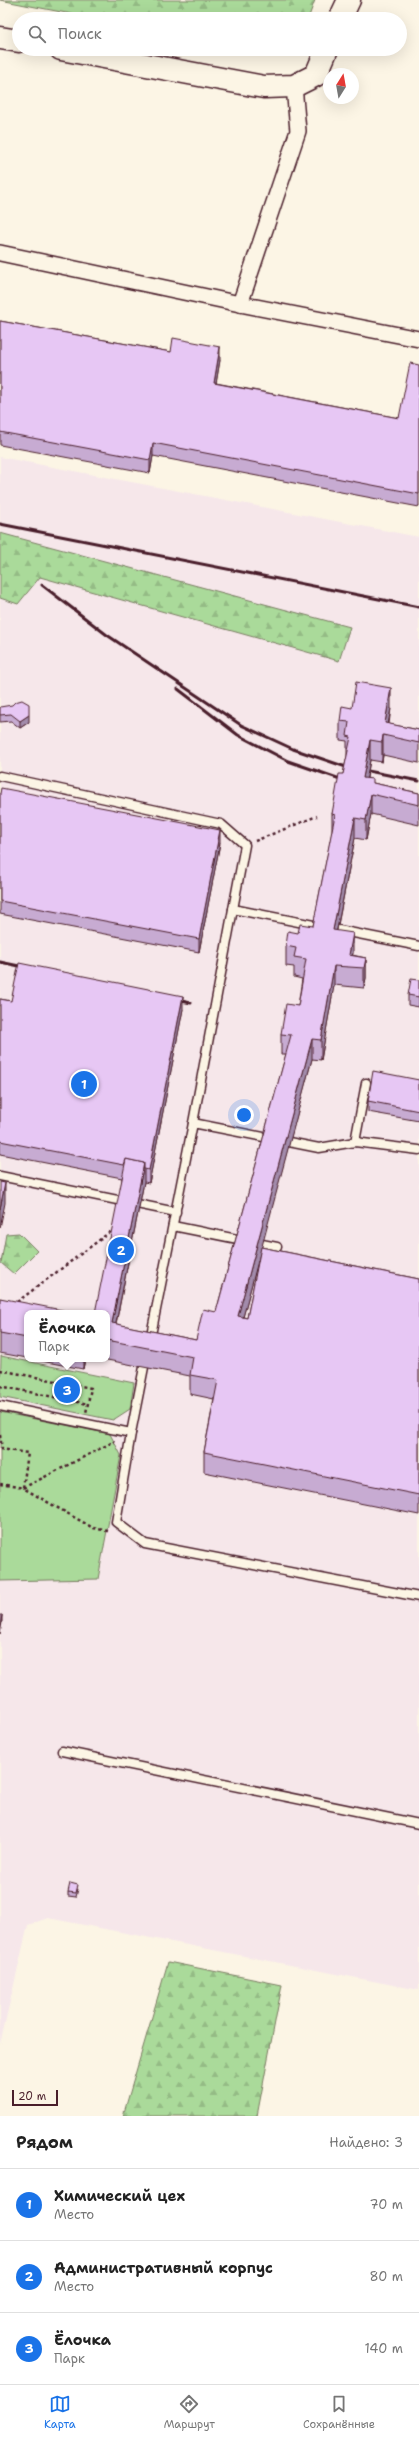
<!DOCTYPE html>
<html lang="ru">
<meta charset="utf-8">
<style>
body{margin:0;font-family:"Shantell Sans",sans-serif;background:#f6f6f6;color:#222}
.compass{position:absolute;left:323px;top:68px;width:36px;height:36px;border-radius:50%;background:#fff;box-shadow:0 4px 16px #0002;rotate:11deg}
.scale{position:absolute;left:12px;bottom:10px;width:46px;box-sizing:border-box;padding-left:4px;border:2px solid #4a1f2b;border-top:0;font-size:11px;line-height:14px;white-space:nowrap;color:#4a1f2b;-webkit-text-stroke:3px #fcf5e5;paint-order:stroke}
.you{position:absolute;left:244px;top:1115px;width:14px;height:14px;margin:-10px;border:3px solid #fff;border-radius:50%;background:#1a73e8;box-shadow:0 0 0 6px #1a73e833}
.badge{display:grid;place-items:center;width:26px;height:26px;border-radius:50%;background:#1a73e8;color:#fff;font-size:13px;font-weight:700}
.pin{position:absolute;translate:-50% -50%;border:2px solid #fff;box-shadow:0 1px 4px #0006}
.popup{position:absolute;left:24px;top:1310px;width:86px;height:52px;box-sizing:border-box;display:grid;place-content:center;border-radius:8px;background:#fff;filter:drop-shadow(0 1px 3px #0005);font-size:13px;white-space:nowrap;color:#767676}
.popup b{font-size:15px;color:#222}
.popup::after{content:'';position:absolute;left:50%;top:100%;margin-left:-8px;border:8px solid transparent;border-top-color:#fff}
.list{margin:0;padding:0;list-style:none}
h2{display:flex;justify-content:space-between;align-items:center;height:52px;margin:0;padding:0 16px;font-size:17px}
h2 small{font-size:13px;font-weight:400;color:#767676}
.list li{display:grid;grid-template-columns:26px 1fr auto;gap:12px;align-items:center;box-sizing:border-box;height:72px;padding:0 16px;border-top:1px solid #e0e0e0}
.list b{display:block;font-size:15px;white-space:nowrap}
.list p{margin:0;font-size:13px;white-space:nowrap;color:#767676}
.list em{font-size:13px;font-style:normal;color:#767676}
.icon{flex:none;width:22px;height:22px;fill:none;stroke:currentColor;stroke-width:2;stroke-linecap:round;stroke-linejoin:round}
.map{position:relative;flex:none;width:419px;height:2116px;overflow:hidden}
.search{position:absolute;background:#fff;box-shadow:0 4px 16px #0002;left:12px;right:12px;top:12px;height:44px;display:flex;align-items:center;gap:10px;box-sizing:border-box;padding:0 14px;border-radius:22px;color:#767676;font-size:15px}
.sheet{height:268px;background:#fff}
nav{display:flex;justify-content:space-around;align-items:center;box-sizing:border-box;height:56px;border-top:1px solid #e0e0e0;background:#fff;font-size:11px;color:#767676}
nav a{display:grid;justify-items:center;gap:2px}
nav .on{color:#1a73e8}
.map>svg:first-child{display:block}
.built{fill:#f6e7ea;fill-rule:evenodd}
.forest{fill:url(#forest-firs);stroke:#7a7c62}
.green{fill:#aada9a;stroke:#7a7c62}
.lines{fill:none;stroke-linecap:round;stroke-linejoin:round}
.service-casing{stroke:#4a1f2b;stroke-width:11}
.minor-casing{stroke:#4a1f2b;stroke-width:18}
.secondary-casing{stroke:#4a1f2b;stroke-width:25}
.path{stroke:#4a1f2b;stroke-width:2.5;stroke-dasharray:3 3;stroke-linecap:butt}
.service{stroke:#fcf5e5;stroke-width:8}
.minor{stroke:#fcf5e5;stroke-width:15}
.secondary{stroke:#fcf5e5;stroke-width:22}
.rail{stroke:#4a1f2b;stroke-width:3}
.wall{fill:#c7abd2;stroke:#4a1f2b;fill-rule:evenodd}
.shaded-wall{fill:#a28bab;stroke:#4a1f2b}
.building{fill:#e7c7f4;stroke:#4a1f2b}
</style>
<div class="map">
<svg width="419" height="2116" viewBox="0 0 419 2116">
<defs>
<pattern id="forest-firs" width="22" height="20" patternUnits="userSpaceOnUse"><rect width="22" height="20" fill="#aada9a"/><path d="M5 1l3.5 6h-7zM16 11l3.5 6h-7z" fill="#94bb85"/></pattern>
</defs>
<rect width="100%" height="100%" fill="#fcf5e5"/>
<filter id="ink" filterUnits="userSpaceOnUse"><feTurbulence type="fractalNoise" baseFrequency=".025" numOctaves="2"/><feDisplacementMap in="SourceGraphic" scale="8" xChannelSelector="R" yChannelSelector="G"/><feConvolveMatrix kernelMatrix="1 2 1 2 8 2 1 2 1" color-interpolation-filters="sRGB"/></filter>
<g filter="url(#ink)">
<!-- built -->
<path class="built" d="M0 457 419 537V1990L48 1918 28 1925 0 2044ZM27 1313H107V1359H27Z"/>
<!-- forest -->
<g class="forest">
<polygon points="0,0 315,0 308,19 97,19"/>
<polygon points="0,533 350,627 339,661 40,577 18,604 0,598"/>
<polygon points="19,1233 37,1251 14,1274 1,1263 6,1234"/>
<polygon points="168,1962 282,1985 257,2116 123,2116"/>
</g>
<!-- green -->
<g class="green">
<polygon points="1,1356 134,1383 130,1409 113,1420 0,1397"/>
<polygon points="0,1412 110,1434 121,1455 98,1579 0,1581"/>
</g>
<g class="lines">
<defs>
<g id="service">
<polyline points="0,776 221,824 245,845 193,1123"/>
<polyline points="233,909 419,946"/>
<polyline points="355,1142 366,1083"/>
<polyline points="0,1176 176,1212"/>
<polyline points="173,1226 277,1247"/>
<polyline points="150,1340 193,1123 319,1148 355,1142 419,1150"/>
<polyline points="0,1406 131,1433 146,1357"/>
<polyline points="131,1433 116,1522 145,1544 419,1597"/>
<polyline points="62,1751 419,1824"/>
</g>
<g id="minor">
<polyline points="0,253 240,304 419,339"/>
<polyline points="240,304 298,131 294,86"/>
</g>
<g id="secondary">
<polyline points="340,19 349,0"/>
<polyline points="0,38 19,41"/>
<polyline points="61,49 264,87 294,86 316,75 327,49"/>
</g>
</defs>
<!-- service casing -->
<use href="#service" class="service-casing"/>
<!-- minor casing -->
<use href="#minor" class="minor-casing"/>
<!-- secondary casing -->
<use href="#secondary" class="secondary-casing"/>
<!-- path -->
<g class="path">
<polyline points="255,841 317,816"/>
<polyline points="17,1302 114,1229"/>
<polyline points="0,1370 91,1388 86,1413"/>
<polyline points="0,1386 88,1404"/>
<polyline points="0,1435 2,1449"/>
<polyline points="0,1449 28,1453 23,1488 0,1484"/>
<polyline points="108,1531 93,1528 23,1488 115,1441"/>
</g>
<!-- service -->
<use href="#service" class="service"/>
<!-- minor -->
<use href="#minor" class="minor"/>
<!-- secondary -->
<use href="#secondary" class="secondary"/>
<!-- rail -->
<g class="rail">
<polyline points="0,524 419,607"/>
<polyline points="42,585 107,635 241,725 293,749 349,768"/>
<polyline points="178,689 238,735 288,761 346,781"/>
<polyline points="368,771 419,781"/>
<polyline points="0,962 29,968"/>
<polyline points="172,999 191,1003"/>
</g>
</g>
<!-- wall -->
<g class="wall">
<polygon points="0,321 171,352 220,360 216,383 399,418 419,365 419,507 153,456 150,473 0,445"/>
<polygon points="0,707 29,722 20,728 11,721 0,722"/>
<path d="M352 708H391L389 724 419 730V763L383 755 382 762 370 760 367 778 373 783 419 793V825L371 814 366 840 355 838 337 930 353 953 352 955 366 958V978L364 988 334 985 321 1060 312 1059 261 1247 419 1279V1515L204 1472V1452L214 1399 190 1394V1376L102 1359H107V1313L122 1178 0 1154V999L11 1001 183 1009 149 1183 144 1182 116 1324 196 1340 216 1312 286 1054H281V1034L298 1006 302 979 294 977V967L286 966V946L298 933 313 926 332 832V814L343 774 347 756V741L340 740V721ZM261 1249 247 1318 243 1317Z"/>
<polygon points="0,794 220,843 199,952 0,914"/>
<polygon points="419,980 419,1007 408,1005 408,995"/>
<polygon points="419,1080 419,1121 368,1112 368,1101"/>
<polygon points="0,1298 27,1313 27,1358 0,1353"/>
<polygon points="31,1359 85,1359 83,1369"/>
<polygon points="78,1889 76,1897 68,1896 68,1892"/>
</g>
<!-- shaded-wall -->
<g class="shaded-wall">
<polygon points="220,347 220,360 214,396 214,383"/>
<polygon points="153,443 153,456 150,473 150,460"/>
<polygon points="391,688 391,708 386,736 385,723"/>
<polygon points="29,715 29,722 20,728 20,721"/>
<polygon points="383,735 383,755 382,762 382,742"/>
<polygon points="370,740 370,760 363,798 363,778"/>
<polygon points="371,794 371,814 366,840 366,820"/>
<polygon points="355,818 355,838 333,949 333,930"/>
<polygon points="220,830 220,843 199,952 199,939"/>
<polygon points="353,933 353,953 350,967 349,955"/>
<polygon points="366,958 366,978 364,988 364,968"/>
<polygon points="334,966 334,985 321,1060 321,1040"/>
<polygon points="183,996 183,1009 149,1183 149,1170"/>
<polygon points="312,1039 312,1059 238,1336 238,1316"/>
<polygon points="144,1163 144,1182 112,1343 112,1323"/>
<polygon points="5,1183 5,1203 0,1228 0,1209"/>
<polygon points="83,1359 85,1359 83,1369"/>
<polygon points="2,1615 2,1622 0,1634 0,1627"/>
</g>
<!-- building -->
<g class="building">
<polygon points="0,321 171,352 173,338 220,347 214,383 399,418 410,363 419,365 419,494 153,443 150,460 0,432"/>
<polygon points="356,682 391,688 385,723 419,730 419,743 383,735 382,742 370,740 363,778 373,779 373,783 419,793 419,805 371,794 366,820 355,818 333,930 353,933 349,955 366,958 364,968 334,966 321,1040 312,1039 238,1316 247,1318 261,1247 419,1279 419,1495 204,1452 218,1380 190,1375 193,1357 107,1340 107,1313 95,1313 126,1159 144,1163 112,1323 196,1340 203,1309 216,1312 291,1035 281,1034 286,1004 298,1006 306,959 294,957 296,948 286,946 288,931 298,933 300,924 313,926 335,815 332,814 339,774 343,774 351,737 347,736 349,722 340,721 342,706 352,708"/>
<polygon points="22,700 29,704 29,715 20,721 11,714 0,715 0,707 12,705 15,702"/>
<polygon points="1,788 220,830 199,939 0,901 0,794"/>
<polygon points="19,963 183,996 149,1170 144,1169 144,1163 126,1159 124,1165 0,1141 0,999 11,1001"/>
<polygon points="411,979 419,980 419,997 408,995"/>
<polygon points="373,1071 419,1080 419,1111 368,1101"/>
<polygon points="0,1182 5,1183 0,1209"/>
<polygon points="0,1298 77,1313 27,1313 27,1338 0,1333"/>
<polygon points="0,1615 2,1615 0,1627"/>
<polygon points="70,1883 78,1885 76,1893 68,1892"/>
</g>
</g>
</svg>
<svg class="compass" viewBox="-18 -18 36 36"><path d="M0-13l5 13h-10z" fill="#e53935"/><path d="M0 13l5-13h-10z" fill="#767676"/></svg>
<div class="scale">20 m</div>
<div class="you"></div>
<div class="pin badge" style="left:84px;top:1084px">1</div>
<div class="pin badge" style="left:121px;top:1250px">2</div>
<div class="pin badge" style="left:67px;top:1390px">3</div>
<div class="popup"><b>Ёлочка</b>Парк</div>
<div class="search"><svg class="icon" aria-label="search" viewBox="0 0 24 24"><circle cx="10" cy="10" r="6"/><path d="M15 15l6 6"/></svg>Поиск</div>
</div>
<section class="sheet">
<h2>Рядом<small>Найдено: 3</small></h2>
<ul class="list">
<li><span class="badge">1</span><div><b>Химический цех</b><p>Место</p></div><em>70 m</em></li>
<li><span class="badge">2</span><div><b>Административный корпус</b><p>Место</p></div><em>80 m</em></li>
<li><span class="badge">3</span><div><b>Ёлочка</b><p>Парк</p></div><em>140 m</em></li>
</ul>
</section>
<nav>
<a class="on"><svg class="icon" aria-label="map" viewBox="0 0 24 24"><path d="M3 6l6-2 6 2 6-2v14l-6 2-6-2-6 2zM9 4v14M15 6v14"/></svg>Карта</a>
<a><svg class="icon" aria-label="directions" viewBox="0 0 24 24"><path d="M12 3l9 9-9 9-9-9zM9 14v-3h6M13 9l2 2-2 2"/></svg>Маршрут</a>
<a><svg class="icon" aria-label="saved" viewBox="0 0 24 24"><path d="M7 4h10v16l-5-4-5 4z"/></svg>Сохранённые</a>
</nav>
